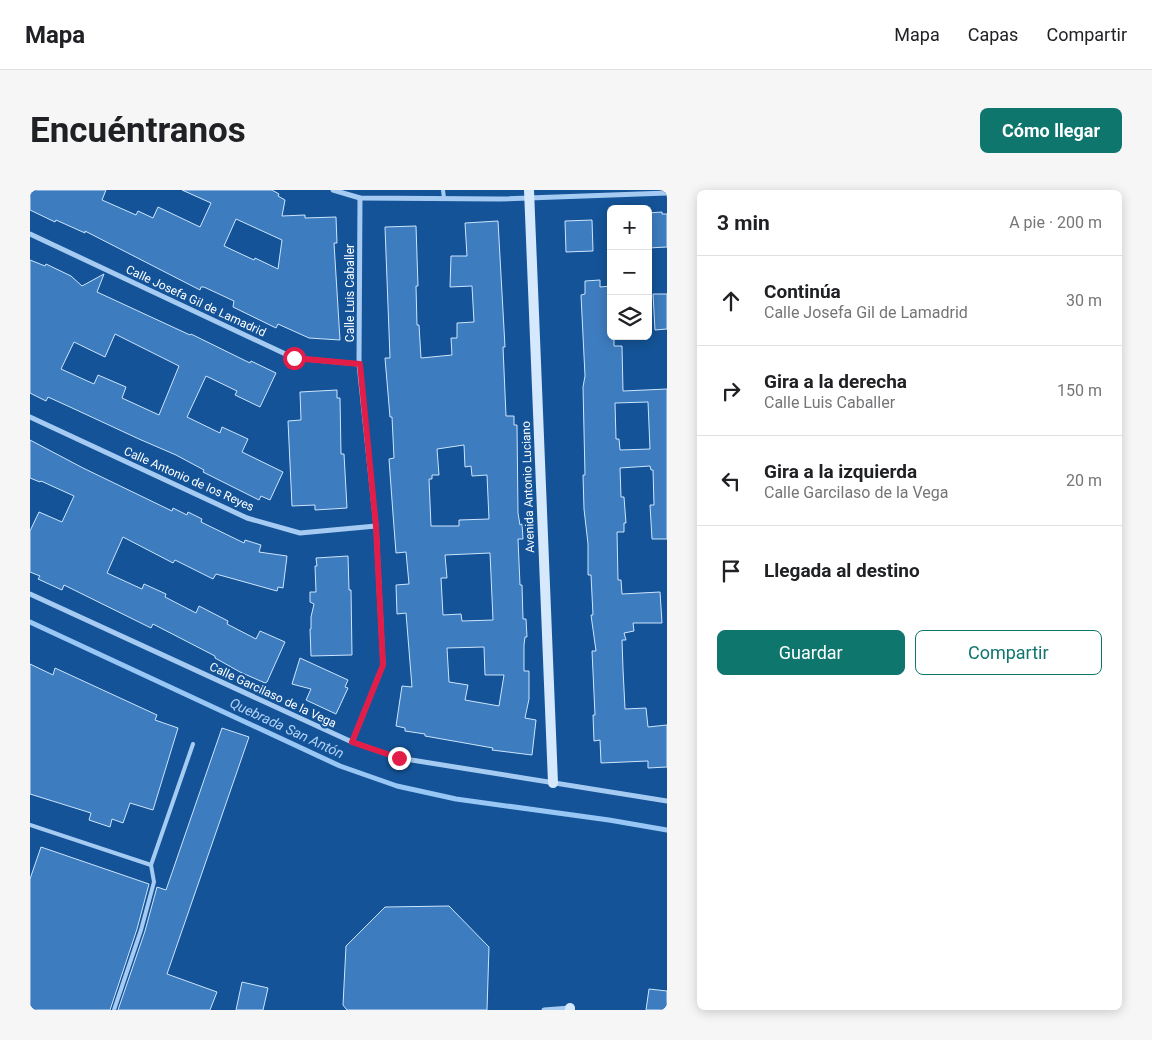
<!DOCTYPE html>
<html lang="es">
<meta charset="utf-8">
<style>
body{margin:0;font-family:Roboto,sans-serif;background:#f6f6f6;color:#202124}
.controls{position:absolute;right:15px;top:15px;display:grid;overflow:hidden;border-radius:8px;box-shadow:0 2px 12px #0003}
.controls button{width:45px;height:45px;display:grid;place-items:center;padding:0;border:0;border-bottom:1px solid #e0e0e0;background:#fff;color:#202124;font:25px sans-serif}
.stop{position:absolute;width:15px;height:15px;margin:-11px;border:4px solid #e11d48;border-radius:50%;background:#fff}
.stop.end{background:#e11d48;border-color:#fff;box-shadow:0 1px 5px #0008}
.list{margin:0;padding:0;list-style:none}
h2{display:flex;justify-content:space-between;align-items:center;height:65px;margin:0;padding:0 20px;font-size:21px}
h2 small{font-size:16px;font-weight:400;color:#757577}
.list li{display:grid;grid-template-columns:32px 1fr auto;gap:15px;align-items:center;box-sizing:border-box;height:90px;padding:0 20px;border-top:1px solid #e0e0e0}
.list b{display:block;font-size:19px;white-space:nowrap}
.list p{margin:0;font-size:16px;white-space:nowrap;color:#757577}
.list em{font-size:16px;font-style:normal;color:#757577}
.actions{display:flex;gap:10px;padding:15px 20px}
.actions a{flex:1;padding:11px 0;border:1px solid #0f766e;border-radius:8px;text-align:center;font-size:18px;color:#0f766e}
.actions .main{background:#0f766e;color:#fff}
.icon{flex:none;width:28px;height:28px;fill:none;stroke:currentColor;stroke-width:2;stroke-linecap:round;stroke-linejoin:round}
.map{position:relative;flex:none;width:637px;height:820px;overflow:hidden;border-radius:8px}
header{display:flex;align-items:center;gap:30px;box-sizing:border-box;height:70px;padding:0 25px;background:#fff;border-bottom:1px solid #e0e0e0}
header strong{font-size:24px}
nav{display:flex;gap:28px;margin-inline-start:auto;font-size:18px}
.intro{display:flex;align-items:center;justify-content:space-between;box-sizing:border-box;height:120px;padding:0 30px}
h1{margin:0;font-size:35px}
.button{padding:12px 22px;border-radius:8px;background:#0f766e;color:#fff;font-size:18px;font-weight:700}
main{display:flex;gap:30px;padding:0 30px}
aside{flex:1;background:#fff;border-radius:8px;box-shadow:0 2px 12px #0003}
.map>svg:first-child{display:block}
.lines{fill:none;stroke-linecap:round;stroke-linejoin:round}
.stream{stroke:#98c7f5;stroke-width:5}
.building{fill:#3d7cbf;stroke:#cde5fd;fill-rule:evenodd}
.lane{stroke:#a6cbf2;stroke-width:4}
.street{stroke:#a6cbf2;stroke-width:5}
.secondary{stroke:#d5e8fc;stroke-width:10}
.route{stroke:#e11d48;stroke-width:6}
.labels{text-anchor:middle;stroke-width:4.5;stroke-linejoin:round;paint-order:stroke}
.street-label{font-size:12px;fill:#fff;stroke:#145397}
.water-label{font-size:14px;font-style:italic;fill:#b2d5f9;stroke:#145397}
</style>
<header>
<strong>Mapa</strong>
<nav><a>Mapa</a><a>Capas</a><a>Compartir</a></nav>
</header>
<div class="intro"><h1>Encuéntranos</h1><a class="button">Cómo llegar</a></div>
<main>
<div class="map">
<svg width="637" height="820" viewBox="0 0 637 820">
<rect width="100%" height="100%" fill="#145397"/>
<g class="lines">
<!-- stream -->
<polyline class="stream" points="0,432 310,576 367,596 426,609 579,630 637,640"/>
</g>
<!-- building -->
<g class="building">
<path d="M0 0H76L72 10 106 25 108 21 123 28 128 17 170 37 181 13 152 0H242L249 4 248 6 255 10 252 26 275 25V28L306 27 307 53H304L310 150 279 148 248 134 246 138 203 117 204 111 174 97H171L170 100 55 41V43L26 30 25 32 0 20ZM206 29 252 50 248 79 225 68 224 70 194 56Z"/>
<polygon points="632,22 632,24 637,24 637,57 618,58 618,23"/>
<polygon points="562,30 563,61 536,62 535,31"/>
<path d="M468 31 475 157H473L476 226H484V235H487L488 323 490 335 492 334 493 349H488L490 395H492L493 429H496L497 447H495L494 455V481H499V509L495 528 506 530 502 565 462 560 463 558 395 546V544L375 541V538L366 536 372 496 382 497 376 423 367 424 366 395 379 394 376 362 366 363 363 324 359 269 364 268 362 227H360L355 168H360L355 37 386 36 388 96H386L387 135H389L391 168 422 165 421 148H427V133L444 132 442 96 420 97 421 66H437L435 33ZM434 255 435 277 441 276 442 286 457 285 459 329 429 330V336H401L399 289H402V285H409L407 259ZM460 363 463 430 432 431 431 424 413 425 411 388H417L415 365ZM454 457 455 485H474L469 516 435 510 438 495 419 492 417 458Z"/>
<path d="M0 70 15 76 16 74 41 86 52 96 74 84 67 102 160 145 161 144 220 173 221 171 246 183 230 217 205 205 207 201 176 186 157 227 190 243 192 237 218 249 212 262 253 282 240 310 231 306 229 310 173 282 174 280 146 265 109 249 40 217 18 207 16 211 0 203ZM85 144 149 176 129 225 92 208 96 197 68 185 64 194 31 179 44 152 75 167Z"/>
<path d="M570 90V97L581 96V146H584V156H592L593 201 637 199V349H622L620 315H624L623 280H621L620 276 590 278 591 307H594L596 333H594V342H587L588 390H591L592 404 630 402 632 433H603L604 441 594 443 596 450H592L593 479 595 519 616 518 618 537 637 535V577L618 578V571L571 573 570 550 564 551 563 525H565L562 461H566L561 425H563L561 385H558V354L554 319 553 285H555L553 197 555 186 551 105 555 104V91ZM618 212 620 259 590 260 589 249H586L585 213Z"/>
<polygon points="623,104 637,104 637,139 625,140"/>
<polygon points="307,200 307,208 310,208 311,264 314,264 317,318 285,320 285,315 262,316 258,231 271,230 270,202"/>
<polygon points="0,250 53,278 142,321 143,318 157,325 158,322 172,329 171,332 214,353 215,350 231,355 229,362 257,366 253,398 248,397 247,401 186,384 183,389 145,370 143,373 93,347 77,383 112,399 114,394 136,404 135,407 166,423 169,416 198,431 197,434 226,449 230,441 255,452 237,492 235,493 210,482 185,468 185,466 123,434 121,438 34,395 32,400 8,389 10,386 0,382 0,341 9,322 32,332 44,306 11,291 10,292 0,288"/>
<polygon points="318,366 319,400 321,400 322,465 281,466 280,439 281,439 281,427 284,414 280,412 280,402 286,402 285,376 287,376 286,368"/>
<polygon points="270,468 318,490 315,497 318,498 306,524 276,510 281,499 262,494"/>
<polygon points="0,474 23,485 25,478 127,525 125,530 148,538 123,620 100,613 93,633 82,629 80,637 59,630 61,623 0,604"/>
<polygon points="192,538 219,547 137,784 187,802 180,820 88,820 115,741 127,697 136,700"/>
<polygon points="11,657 119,694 107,739 80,820 0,820 0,689"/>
<polygon points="419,716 459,757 457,820 317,820 313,815 316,756 355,717"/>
<polygon points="212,792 238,798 233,820 206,820"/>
<polygon points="619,799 637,801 637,820 616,820"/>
</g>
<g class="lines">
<!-- lane -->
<g class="lane">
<polyline points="413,0 414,8"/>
<polyline points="0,635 121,675 124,692 111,740 84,820"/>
<polyline points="121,675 163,554"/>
</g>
<!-- street -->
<g class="street">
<polyline points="303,0 330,8 470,9 637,3"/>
<polyline points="0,44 264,168 329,174"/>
<polyline points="0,227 217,328 270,343 346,336"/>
<polyline points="0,404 322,552 369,568 637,611"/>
<polyline points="322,552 353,475 346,336 329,174 330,8"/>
<polyline points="514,820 540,818"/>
</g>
<!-- secondary -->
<g class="secondary">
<polyline points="499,0 523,593"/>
<polyline points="540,820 540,818"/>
</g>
</g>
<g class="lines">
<!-- route -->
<polyline class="route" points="264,168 330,174 346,336 353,475 322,552 369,568"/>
</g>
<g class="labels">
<!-- street labels -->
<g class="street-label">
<text transform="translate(320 103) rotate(-90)" y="4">Calle Luis Caballer</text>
<text transform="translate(166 111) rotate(25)" y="4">Calle Josefa Gil de Lamadrid</text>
<text transform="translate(159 289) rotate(24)" y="4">Calle Antonio de los Reyes</text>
<text transform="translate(498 297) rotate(-92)" y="4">Avenida Antonio Luciano</text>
<text transform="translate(243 505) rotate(25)" y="4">Calle Garcilaso de la Vega</text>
</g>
<!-- water labels -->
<g class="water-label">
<text transform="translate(257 538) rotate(25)" y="5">Quebrada San Antón</text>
</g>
</g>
</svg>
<div class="controls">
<button>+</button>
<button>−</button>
<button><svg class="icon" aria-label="layers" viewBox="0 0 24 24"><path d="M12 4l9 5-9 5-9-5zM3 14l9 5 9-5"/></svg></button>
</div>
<div class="stop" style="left:264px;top:168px"></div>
<div class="stop end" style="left:369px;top:568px"></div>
</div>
<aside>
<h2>3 min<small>A pie · 200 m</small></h2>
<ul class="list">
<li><svg class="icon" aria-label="ahead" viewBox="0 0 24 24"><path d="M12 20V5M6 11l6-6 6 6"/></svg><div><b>Continúa</b><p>Calle Josefa Gil de Lamadrid</p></div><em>30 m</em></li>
<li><svg class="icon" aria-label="right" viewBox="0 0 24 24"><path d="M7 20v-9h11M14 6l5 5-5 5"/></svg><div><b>Gira a la derecha</b><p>Calle Luis Caballer</p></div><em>150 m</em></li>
<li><svg class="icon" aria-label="left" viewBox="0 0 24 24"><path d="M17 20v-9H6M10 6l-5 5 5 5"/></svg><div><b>Gira a la izquierda</b><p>Calle Garcilaso de la Vega</p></div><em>20 m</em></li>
<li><svg class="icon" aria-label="arrive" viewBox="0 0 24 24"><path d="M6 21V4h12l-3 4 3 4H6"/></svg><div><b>Llegada al destino</b></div></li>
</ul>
<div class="actions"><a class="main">Guardar</a><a>Compartir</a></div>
</aside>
</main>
